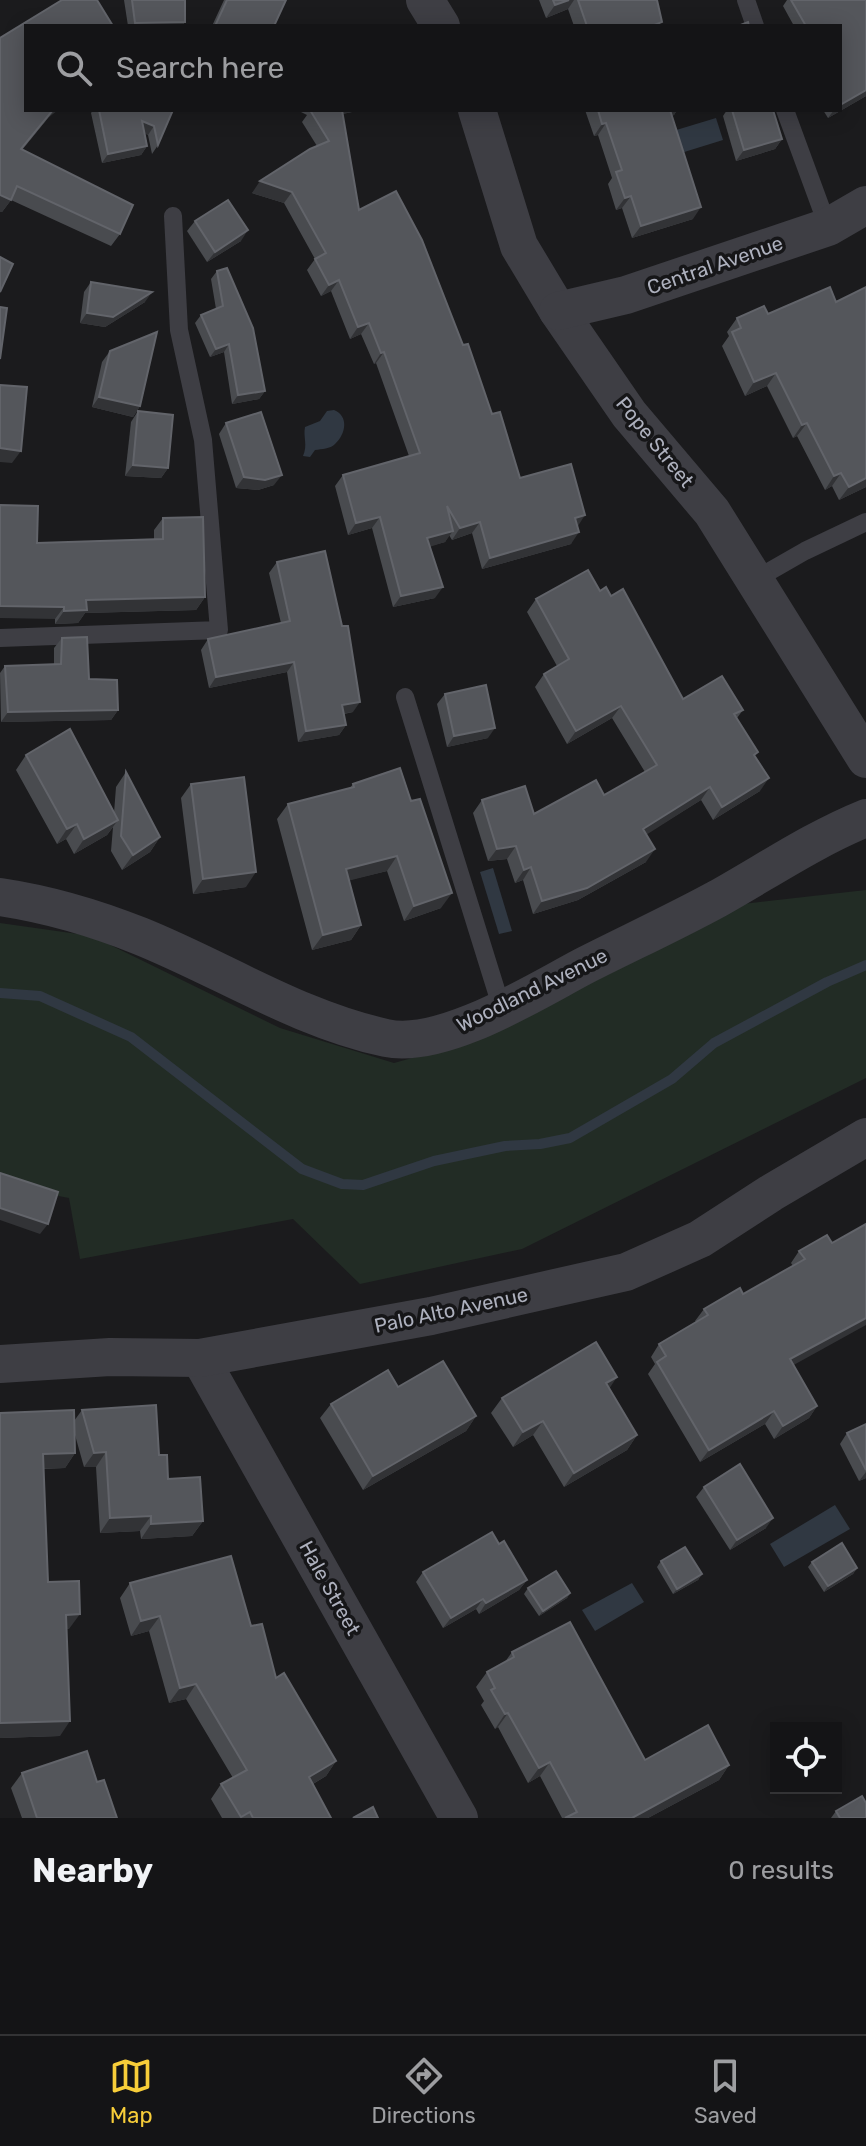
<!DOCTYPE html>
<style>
body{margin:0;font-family:Rubik,sans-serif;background:#1d1d1f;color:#f1f3f6}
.controls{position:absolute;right:24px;bottom:24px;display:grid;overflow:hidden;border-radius:0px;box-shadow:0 4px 20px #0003}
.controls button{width:72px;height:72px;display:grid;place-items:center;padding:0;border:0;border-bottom:2px solid #333335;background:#141416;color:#f1f3f6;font:40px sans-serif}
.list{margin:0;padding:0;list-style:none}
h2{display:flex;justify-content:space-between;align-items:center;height:104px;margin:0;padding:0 32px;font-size:34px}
h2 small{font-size:26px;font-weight:400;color:#9d9ea1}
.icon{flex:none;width:44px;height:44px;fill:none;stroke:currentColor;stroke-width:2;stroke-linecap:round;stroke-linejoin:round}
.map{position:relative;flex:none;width:866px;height:1818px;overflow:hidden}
.search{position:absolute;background:#141416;box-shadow:0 4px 20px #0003;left:24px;right:24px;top:24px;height:88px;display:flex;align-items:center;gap:20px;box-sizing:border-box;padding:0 28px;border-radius:0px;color:#9d9ea1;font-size:30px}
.sheet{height:216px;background:#141416}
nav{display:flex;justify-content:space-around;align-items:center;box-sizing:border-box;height:112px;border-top:2px solid #333335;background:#141416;font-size:22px;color:#9d9ea1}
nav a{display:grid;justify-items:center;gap:4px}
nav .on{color:#f7cd39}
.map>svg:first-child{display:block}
.green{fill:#222c25}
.water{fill:#303842}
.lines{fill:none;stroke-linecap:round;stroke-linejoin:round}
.stream{stroke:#303842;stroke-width:10}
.lane{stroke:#3e3e44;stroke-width:18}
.street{stroke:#3e3e44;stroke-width:38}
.wall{fill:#494b4f}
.shaded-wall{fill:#323336}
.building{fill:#54565b;stroke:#62646a;stroke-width:2}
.labels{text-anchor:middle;stroke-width:7;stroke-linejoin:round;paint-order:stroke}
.street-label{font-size:20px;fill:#adb0bd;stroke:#161618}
</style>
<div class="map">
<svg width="866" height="1818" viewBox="0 0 866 1818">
<rect width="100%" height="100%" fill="#1b1b1d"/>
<!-- green -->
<polygon class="green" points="866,890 866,1078 522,1249 360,1284 293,1219 80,1259 69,1198 6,1186 0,1189 0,923 92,936 280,1028 394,1063 483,1038 743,904"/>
<!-- water -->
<g class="water">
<polygon points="716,118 723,140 681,153 673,131"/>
<path d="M334 410C349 416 346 434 335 444 330 449 322 449 315 450L310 457 303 456C308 445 303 437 305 427L320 421 327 411Z"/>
<polygon points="493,868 512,931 499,934 480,872"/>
<polygon points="835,1505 850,1529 784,1567 770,1544"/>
<polygon points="632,1583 644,1602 595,1631 582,1610"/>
</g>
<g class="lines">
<!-- stream -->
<polyline class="stream" points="0,993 40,996 131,1037 302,1169 342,1184 363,1185 434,1161 505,1146 540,1144 570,1138 672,1079 714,1043 827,982 866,965"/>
<!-- lane -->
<g class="lane">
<polyline points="746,0 755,26"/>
<polyline points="785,110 828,227"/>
<polyline points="756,579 805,551 866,522"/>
<polyline points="0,638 219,630 203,440 179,330 173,216"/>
<polyline points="405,697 502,1009"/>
</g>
<!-- street -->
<g class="street">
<polyline points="425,0 441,26"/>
<polyline points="477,110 519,246 558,311 629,414 712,512 866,759"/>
<polyline points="558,311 626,295 828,227 866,205"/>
<path d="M0 897C47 904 95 918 140 936 222 969 298 1019 386 1038 442 1050 533 993 582 967 627 944 673 923 717 899 767 871 814 839 866 818"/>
<polyline points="200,1358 459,1818"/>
<polyline points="0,1364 110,1357 200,1358 431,1316 626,1272 700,1239 771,1193 866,1137"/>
</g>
</g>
<!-- wall -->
<g class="wall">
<polygon points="124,0 185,0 185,22 182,26 128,26"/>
<polygon points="224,0 286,0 274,26 212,26"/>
<polygon points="539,0 657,0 660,26 574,26 568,9 546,18"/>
<polygon points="787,0 866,0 866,96 828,118 823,110 840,110 840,26 794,26 783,6"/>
<polygon points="26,26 48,118 22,150 120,234 111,246 11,200 2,212 0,212 0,38"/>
<polygon points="93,110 173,110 158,145 152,154 148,135 145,133 147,146 141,155 102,163 91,113"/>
<polygon points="297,110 353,110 352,112 342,114 359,210 463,345 520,478 577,526 571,544 482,569 472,533 452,540 449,535 445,542 430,546 435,598 393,607 372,528 348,535 335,486 343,475 409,456 376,363 374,364 361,334 350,339 331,291 321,296 307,270 315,259 284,203 252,193 317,146 302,122 307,115"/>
<polygon points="585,110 677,110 674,115 671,116 693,219 632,238 622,208 616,210 608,184 612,178 598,135 594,136"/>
<polygon points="727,110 773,110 782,139 775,149 736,161 723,116"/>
<polygon points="195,221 241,241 207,262 187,231"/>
<polygon points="217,271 265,391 259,399 232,404 224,352 210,357 195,323 201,315 216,309 211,279"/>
<polygon points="91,282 145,302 105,327 80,323 84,292"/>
<polygon points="768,314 866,487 839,500 832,486 825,490 797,436 793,438 767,386 745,396 722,346 729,336 727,332 737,318"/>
<polygon points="110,351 140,406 133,417 92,407 102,362"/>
<polygon points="138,411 168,468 161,478 125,476 131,422"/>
<polygon points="226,423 274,485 258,490 236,488 219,434"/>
<polygon points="163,518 205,597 196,610 85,613 78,623 55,624 55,619 37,543 154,540 154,530"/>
<polygon points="277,562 353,712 344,714 346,725 339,735 298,742 287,672 209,688 201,650 208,639 281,623 269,573"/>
<polygon points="600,591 611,596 683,699 743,710 737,718 755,756 760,791 713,820 701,800 646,834 646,862 578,900 533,914 523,880 515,883 507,859 488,861 473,813 482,800 534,814 604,795 645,772 612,718 567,744 535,687 544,674 557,666 527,612 536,599"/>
<polygon points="62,638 89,679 118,710 111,720 1,722 0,673 5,666 54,664 54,648"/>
<polygon points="445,694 488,738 447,747 437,704"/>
<polygon points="26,755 114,813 116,787 126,772 160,837 150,852 122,870 111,851 113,827 107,835 74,854 66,839 57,844 16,770"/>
<polygon points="191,784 246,887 193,894 181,798"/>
<polygon points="353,784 441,908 404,921 387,871 349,880 361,925 351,940 312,950 277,819 288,804 350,788"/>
<polygon points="827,1235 793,1365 817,1406 809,1418 774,1439 765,1424 700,1462 648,1374 655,1364 651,1357 659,1344 696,1322 695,1321 704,1309 743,1294 793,1266 791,1263 799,1251"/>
<polygon points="398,1387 476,1416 466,1431 363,1490 320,1418 331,1404"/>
<polygon points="609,1388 637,1435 627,1450 564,1487 533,1435 513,1447 491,1413 502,1398"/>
<polygon points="82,1410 159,1455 168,1479 203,1521 192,1536 141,1539 140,1531 100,1533 96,1467 84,1467 75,1435 75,1453 65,1468 43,1469 48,1582 69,1629 66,1629 60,1736 0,1738 0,1413 74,1421"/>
<polygon points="866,1424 866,1478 859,1481 840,1444 847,1433"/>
<polygon points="704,1487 766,1528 730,1550 696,1497"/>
<polygon points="499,1544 527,1580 519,1590 479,1614 476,1609 443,1628 416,1582 423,1572"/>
<polygon points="661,1561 702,1574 698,1580 673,1594 657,1567"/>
<polygon points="812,1562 857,1568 853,1574 824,1592 808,1567"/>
<polygon points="130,1583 251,1626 276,1678 336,1761 326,1776 313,1784 331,1818 222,1818 211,1799 221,1784 233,1778 186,1699 169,1703 149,1631 131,1636 120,1598"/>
<polygon points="528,1588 570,1593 567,1598 539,1616 524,1594"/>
<polygon points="512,1652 645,1760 729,1765 719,1780 648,1818 562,1818 540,1776 528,1783 498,1727 495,1729 481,1705 484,1701 476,1687 487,1672 505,1662"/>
<polygon points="22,1773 97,1782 117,1818 22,1818 11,1788"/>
<polygon points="836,1811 866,1818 831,1818"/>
</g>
<!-- shaded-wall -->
<g class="shaded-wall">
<polygon points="569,0 574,0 568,9 546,18 555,5"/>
<polygon points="185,22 182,26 133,26 135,23"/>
<polygon points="866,90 866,96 828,118 834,110 840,110 840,105"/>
<polygon points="53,110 58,110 48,118 12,162"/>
<polygon points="337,110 353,110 352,112 333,116"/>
<polygon points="666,110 677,110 674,115 660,119"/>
<polygon points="142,121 154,126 148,135 136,130"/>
<polygon points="606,123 598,135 594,136 602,124"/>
<polygon points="782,139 775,149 736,161 744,150"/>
<polygon points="147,146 141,155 102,163 108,154"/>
<polygon points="260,181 292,192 284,203 252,193"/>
<polygon points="0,195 11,200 2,212 0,212"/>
<polygon points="631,196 622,208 616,210 625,198"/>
<polygon points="701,207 693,219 632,238 641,226"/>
<polygon points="248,230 241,241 207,262 215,252"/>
<polygon points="339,280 331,291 321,296 329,285"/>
<polygon points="152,292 145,302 105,327 80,323 87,313"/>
<polygon points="369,323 361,334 350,339 358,327"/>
<polygon points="229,344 224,352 210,357 216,349"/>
<polygon points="384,352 376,363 374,364 381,353"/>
<polygon points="776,373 767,386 745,396 754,382"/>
<polygon points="265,391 259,399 232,404 238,395"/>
<polygon points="99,397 140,406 133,417 92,407"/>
<polygon points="807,423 797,436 793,438 802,425"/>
<polygon points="0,448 21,451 12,463 0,462"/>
<polygon points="133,465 168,468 161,478 125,476"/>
<polygon points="841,473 832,486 825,490 834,476"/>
<polygon points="282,475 274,485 258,490 236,488 244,477"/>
<polygon points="866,478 866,487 839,500 849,487"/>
<polygon points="585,515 578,526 575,518"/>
<polygon points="380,517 372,528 348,535 356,523"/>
<polygon points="480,522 472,533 452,540 460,528"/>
<polygon points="453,531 445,542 420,550 427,538"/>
<polygon points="579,532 571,544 482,569 490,558"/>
<polygon points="443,587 435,598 393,607 401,596"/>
<polygon points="205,597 196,610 85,613 78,623 55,624 64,611 86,600"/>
<polygon points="0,606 64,607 55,619 0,618"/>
<polygon points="294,662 287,672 209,688 216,677"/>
<polygon points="360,702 353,712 335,715 342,705"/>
<polygon points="621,706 612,718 567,744 576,731"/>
<polygon points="118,710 111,720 1,722 8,712"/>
<polygon points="346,725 339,735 298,742 306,731"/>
<polygon points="495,728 488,738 447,747 454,736"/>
<polygon points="769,778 760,791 713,820 722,807"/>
<polygon points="710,787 701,800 635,842 643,829"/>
<polygon points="118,820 107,835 74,854 84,839"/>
<polygon points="77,824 66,839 57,844 67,829"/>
<polygon points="160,837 150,852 122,870 133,855"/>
<polygon points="516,846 507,859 488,861 497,849"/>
<polygon points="655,849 646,862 578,900 533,914 542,901"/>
<polygon points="397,856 387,871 336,884 346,869"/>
<polygon points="531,867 523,880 515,883 524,870"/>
<polygon points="256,872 246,887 193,894 203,879"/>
<polygon points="452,893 441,908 404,921 414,906"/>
<polygon points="361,925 351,940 312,950 323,935"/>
<polygon points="0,1208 48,1224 40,1234 0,1220"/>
<polygon points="866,1318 866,1325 781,1372 790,1359"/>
<polygon points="617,1377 607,1392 606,1383"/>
<polygon points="817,1406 809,1418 774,1439 783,1426"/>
<polygon points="774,1411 765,1424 700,1462 709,1450"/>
<polygon points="476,1416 466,1431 363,1490 373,1476"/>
<polygon points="543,1421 533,1435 513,1447 523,1432"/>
<polygon points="637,1435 627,1450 564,1487 574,1473"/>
<polygon points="106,1452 96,1467 84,1467 94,1453"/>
<polygon points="75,1453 65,1468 32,1469 43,1454"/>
<polygon points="866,1472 866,1478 859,1481"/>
<polygon points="151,1516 140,1531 100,1533 110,1518"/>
<polygon points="773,1518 766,1528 730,1550 737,1540"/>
<polygon points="203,1521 192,1536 141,1539 151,1524"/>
<polygon points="857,1568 853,1574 824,1592 828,1586"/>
<polygon points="702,1574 698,1580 673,1594 677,1589"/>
<polygon points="527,1580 519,1590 479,1614 486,1603"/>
<polygon points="570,1593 567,1598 539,1616 543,1611"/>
<polygon points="483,1599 476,1609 443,1628 451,1618"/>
<polygon points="80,1614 69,1629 56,1629 66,1615"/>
<polygon points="160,1616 149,1631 131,1636 141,1621"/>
<polygon points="196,1684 186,1699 169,1703 180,1688"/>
<polygon points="508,1713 498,1727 495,1729 505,1714"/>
<polygon points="70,1721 60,1736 0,1738 0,1723"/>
<polygon points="336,1761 326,1776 299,1792 309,1777"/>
<polygon points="550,1762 540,1776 528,1783 539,1768"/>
<polygon points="729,1765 719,1780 648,1818 632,1818"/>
</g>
<!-- building -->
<g class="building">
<polygon points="62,0 97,0 113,26 26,26 26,110 53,110 21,149 133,205 120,234 17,186 11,200 0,195 0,38"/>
<polygon points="132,0 185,0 185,22 135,23"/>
<polygon points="227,0 286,0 274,26 215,26"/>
<polygon points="553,0 569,0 555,5"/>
<polygon points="578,0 657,0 662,22 652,26 587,26"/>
<polygon points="791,0 866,0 866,90 840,105 840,26 806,26"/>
<polygon points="748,22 749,26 738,26"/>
<polygon points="99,110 173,110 158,145 154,126 142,121 147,146 108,154"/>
<polygon points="310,110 342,110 359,210 396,191 422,240 463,345 468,344 492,414 500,412 520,478 571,464 585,515 575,518 579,532 490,558 480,522 460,528 447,506 453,531 427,538 443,587 401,596 380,517 356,523 343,475 420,453 384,352 381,353 369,323 358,327 339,280 329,285 315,259 326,253 292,192 260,181 310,149 329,141"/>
<polygon points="598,110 670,110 701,207 641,226 631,196 625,198 616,172 622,170 606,123 602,124"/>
<polygon points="732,110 773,110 782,139 744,150"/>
<polygon points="228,200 248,230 215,252 195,221"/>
<polygon points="0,257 13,264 0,292"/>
<polygon points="227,268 253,328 265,391 238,395 229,344 216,349 201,315 223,306 217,271"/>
<polygon points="91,282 152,292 113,317 87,313"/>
<polygon points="830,287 836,302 866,287 866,478 849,487 841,473 834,476 807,423 802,425 776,373 754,382 732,332 741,328 737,318 764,306 768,314"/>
<polygon points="0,307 7,308 0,359"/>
<polygon points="157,332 140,406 99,397 110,351"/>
<polygon points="0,385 27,387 21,451 0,448"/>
<polygon points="138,411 173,415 168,468 133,465"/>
<polygon points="261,412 282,475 265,480 244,477 226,423"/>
<polygon points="0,505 38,506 37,543 163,539 163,518 203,517 205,597 86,600 87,610 64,611 64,607 0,606"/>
<polygon points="325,551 342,626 348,626 360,702 342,705 346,725 306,731 294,662 216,677 208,639 290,621 277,562"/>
<polygon points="588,570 600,591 606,587 611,596 623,589 683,699 722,676 743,710 734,714 758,752 754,755 769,778 722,807 710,787 643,829 655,849 587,888 542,901 531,867 524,870 516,846 497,849 482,800 525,786 534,814 596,780 604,795 657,765 621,706 576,731 544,674 569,659 536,599"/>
<polygon points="87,637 89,679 117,680 118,710 8,712 5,666 61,664 62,638"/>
<polygon points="486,685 495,728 454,736 445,694"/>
<polygon points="70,729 118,820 84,839 77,824 67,829 26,755"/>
<polygon points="400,768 411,801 420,799 452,893 414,906 397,856 346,869 361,925 323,935 288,804 354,787 353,784"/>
<polygon points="126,772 160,837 133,855 121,836"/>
<polygon points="244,777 256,872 203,879 191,784"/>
<polygon points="0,1173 58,1192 48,1224 0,1208"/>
<polygon points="866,1224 866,1318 790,1359 817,1406 783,1426 774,1411 709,1450 657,1362 666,1356 659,1344 708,1315 704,1309 740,1288 743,1294 805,1259 799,1251 827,1235 832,1243"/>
<polygon points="596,1342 617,1377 606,1383 637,1435 574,1473 543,1421 523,1432 502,1398"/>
<polygon points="443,1361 476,1416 373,1476 331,1404 388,1370 398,1387"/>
<polygon points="156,1405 159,1455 167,1455 168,1479 200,1477 203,1521 151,1524 151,1516 110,1518 106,1452 94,1453 82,1410"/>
<polygon points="74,1410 75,1453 43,1454 48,1582 79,1581 80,1614 66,1615 70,1721 0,1723 0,1413"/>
<polygon points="866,1424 866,1470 847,1433"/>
<polygon points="740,1464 773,1518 737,1540 704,1487"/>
<polygon points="492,1532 499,1544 504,1541 527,1580 486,1603 483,1599 451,1618 423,1572"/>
<polygon points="842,1543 857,1568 828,1586 812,1562"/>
<polygon points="685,1547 702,1574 677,1589 661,1561"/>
<polygon points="231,1556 251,1626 262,1624 276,1678 284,1673 336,1761 309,1777 331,1818 253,1818 250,1812 241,1817 221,1784 247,1770 196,1684 180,1688 160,1616 141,1621 130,1583"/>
<polygon points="556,1571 570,1593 543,1611 528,1588"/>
<polygon points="570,1622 645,1760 708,1725 729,1765 632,1818 565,1818 577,1812 550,1762 539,1768 508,1713 505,1714 491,1690 495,1688 487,1672 514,1657 512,1652"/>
<polygon points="87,1751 97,1782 104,1780 117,1818 37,1818 22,1773"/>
<polygon points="862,1796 866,1803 866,1818 840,1818 836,1811"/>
<polygon points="373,1807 378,1818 353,1818"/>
</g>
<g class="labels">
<!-- street labels -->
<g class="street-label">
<text transform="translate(715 265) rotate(-19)" y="7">Central Avenue</text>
<text transform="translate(655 442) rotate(51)" y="7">Pope Street</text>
<text transform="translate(532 990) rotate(-26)" y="7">Woodland Avenue</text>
<text transform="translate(451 1310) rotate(-12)" y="7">Palo Alto Avenue</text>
<text transform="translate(330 1588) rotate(61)" y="7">Hale Street</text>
</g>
</g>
</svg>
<div class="controls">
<button><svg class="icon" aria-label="locate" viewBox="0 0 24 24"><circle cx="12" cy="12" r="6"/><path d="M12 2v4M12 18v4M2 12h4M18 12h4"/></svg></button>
</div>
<div class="search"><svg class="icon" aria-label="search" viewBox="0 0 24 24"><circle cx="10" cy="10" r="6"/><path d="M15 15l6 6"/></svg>Search here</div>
</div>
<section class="sheet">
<h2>Nearby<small>0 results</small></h2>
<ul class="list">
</ul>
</section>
<nav>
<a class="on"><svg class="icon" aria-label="map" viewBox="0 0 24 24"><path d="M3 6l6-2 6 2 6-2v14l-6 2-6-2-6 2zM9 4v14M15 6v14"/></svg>Map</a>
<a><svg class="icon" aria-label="directions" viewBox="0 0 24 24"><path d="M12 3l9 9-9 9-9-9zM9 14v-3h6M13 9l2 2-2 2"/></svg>Directions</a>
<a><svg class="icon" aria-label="saved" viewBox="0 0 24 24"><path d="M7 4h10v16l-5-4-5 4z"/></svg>Saved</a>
</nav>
